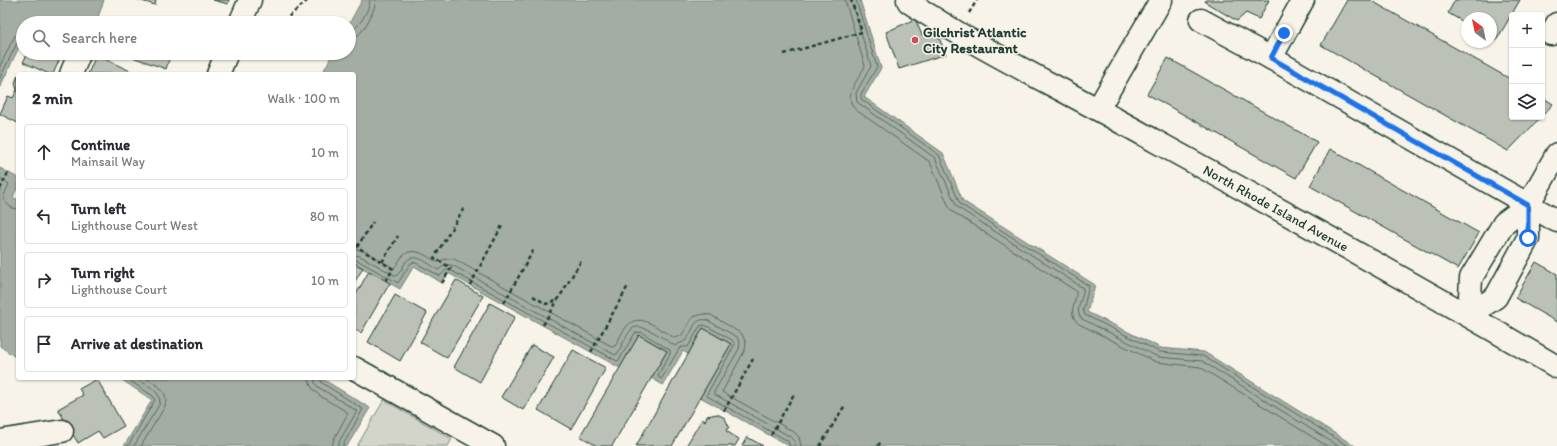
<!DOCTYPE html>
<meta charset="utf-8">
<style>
body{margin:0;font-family:Itim,sans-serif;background:#f7f7f7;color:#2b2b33}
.controls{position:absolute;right:12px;top:12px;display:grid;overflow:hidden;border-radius:4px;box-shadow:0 1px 3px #0004}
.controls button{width:36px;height:36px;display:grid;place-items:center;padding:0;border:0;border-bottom:1px solid #e1e1e2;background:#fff;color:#2b2b33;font:20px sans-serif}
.compass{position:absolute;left:1461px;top:12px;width:36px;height:36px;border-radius:50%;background:#fff;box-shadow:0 1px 3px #0004;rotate:327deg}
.stop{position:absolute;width:12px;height:12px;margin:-9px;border:3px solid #1a73e8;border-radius:50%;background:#fff}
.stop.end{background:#1a73e8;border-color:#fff;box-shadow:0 1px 4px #0008}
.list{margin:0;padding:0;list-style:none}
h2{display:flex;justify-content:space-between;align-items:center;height:52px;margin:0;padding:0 16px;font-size:17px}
h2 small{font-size:13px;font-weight:400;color:#7c7c81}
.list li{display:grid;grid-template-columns:26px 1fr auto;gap:12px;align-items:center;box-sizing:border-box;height:56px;margin:0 8px 8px;padding:0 8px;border:1px solid #e1e1e2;border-radius:4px}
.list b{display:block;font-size:15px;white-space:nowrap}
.list p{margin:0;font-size:13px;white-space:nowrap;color:#7c7c81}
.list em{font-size:13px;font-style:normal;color:#7c7c81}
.icon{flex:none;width:22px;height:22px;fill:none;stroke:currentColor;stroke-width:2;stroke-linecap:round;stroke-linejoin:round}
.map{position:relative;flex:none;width:1557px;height:446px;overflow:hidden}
.search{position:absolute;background:#fff;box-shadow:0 1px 3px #0004;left:16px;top:16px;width:340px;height:44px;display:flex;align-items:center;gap:10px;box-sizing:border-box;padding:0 14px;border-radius:22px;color:#7c7c81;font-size:15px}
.panel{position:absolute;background:#fff;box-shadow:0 1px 3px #0004;left:16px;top:72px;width:340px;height:308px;border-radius:4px}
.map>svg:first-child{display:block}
.green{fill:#d3d5ca;stroke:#79897f}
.water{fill:#a4ada3;stroke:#6f8077}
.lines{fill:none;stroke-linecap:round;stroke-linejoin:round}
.shore{stroke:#546a60;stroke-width:1}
.building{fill:#bbc1b6;stroke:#1f3d34}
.minor-casing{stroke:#1f3d34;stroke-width:25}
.path{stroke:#1f3d34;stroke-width:2.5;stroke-dasharray:4 3;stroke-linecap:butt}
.minor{stroke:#f7f3e8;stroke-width:22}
.route{stroke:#1a73e8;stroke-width:5}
.poi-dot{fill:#d1495b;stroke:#f7f3e8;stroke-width:1.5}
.labels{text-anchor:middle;stroke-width:3;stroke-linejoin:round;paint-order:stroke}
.poi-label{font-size:14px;font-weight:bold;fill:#1f3d34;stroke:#f7f3e8;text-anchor:start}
.street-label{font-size:14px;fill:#1f3d34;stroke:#f7f3e8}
</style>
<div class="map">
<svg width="1557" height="446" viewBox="0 0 1557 446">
<rect width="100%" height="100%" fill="#f7f3e8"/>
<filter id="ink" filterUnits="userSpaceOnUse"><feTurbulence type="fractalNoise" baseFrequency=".025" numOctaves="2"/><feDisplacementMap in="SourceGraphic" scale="8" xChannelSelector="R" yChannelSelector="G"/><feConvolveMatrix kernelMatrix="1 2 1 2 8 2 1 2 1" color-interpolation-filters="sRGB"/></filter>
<g filter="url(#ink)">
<!-- green -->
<polygon class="green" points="384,400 452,439 448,446 357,446"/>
<!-- water -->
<g class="water">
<polygon points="0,0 104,0 96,23 23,23 23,39 0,87"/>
<polygon points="362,0 860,0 881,68 864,97 943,153 963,201 1095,285 1087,312 1161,348 1204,352 1355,446 789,446 700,397 731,344 703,328 688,354 683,351 663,385 651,378 667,351 639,335 620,368 448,273 442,283 414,266 400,289 354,263 354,74 322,74 333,53 349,53 349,24"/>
<polygon points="0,168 18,178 18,186 13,197 18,200 18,359 0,346"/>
<polygon points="119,378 321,378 370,408 347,446 124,446 152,400"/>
</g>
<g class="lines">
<!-- shore -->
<g class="shore">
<path d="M845 0 865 66C859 80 841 96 856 110L930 162 949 207 953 212 1076 291C1077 303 1066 313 1079 324L1156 362 1200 367 1327 446"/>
<path d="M851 0 871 66 856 93 857 102 935 158 957 207 1083 288C1084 299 1073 310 1082 319L1158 357 1202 361 1338 446"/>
<polyline points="856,0 877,67 861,94 861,99 939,155 960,204 1089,286 1083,310 1085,315 1160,352 1203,356 1348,446"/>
<path d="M349 32C358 30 370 9 370 0"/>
<path d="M349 38C352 38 355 37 358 35 365 30 376 8 376 0"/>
<polyline points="0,66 14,37 17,34 23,33"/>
<polyline points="0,78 18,41 23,38"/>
<polyline points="0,178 9,184 4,195 5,202 12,208 18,209"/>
<path d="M354 249 362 250 394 268C397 265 399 261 401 258 412 244 426 256 437 262L446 259H454L613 347 615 346C619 339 622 332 627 326 640 310 662 332 675 338L682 335 693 317 703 314 711 315 742 334 746 343 745 350 722 392 794 432 799 437 801 446"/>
<path d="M354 255 360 256 396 276C400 273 402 268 405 263 413 250 429 264 438 270L445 265H452L615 355 617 354C622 346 626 335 632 329 641 321 666 340 675 346 678 343 683 343 686 340 693 333 693 317 707 320L737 337 740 343 739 349 714 392V394L791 437 795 441V446"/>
<polyline points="354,260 357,260 398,283 410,264 413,262 416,263 440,276 446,270 450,270 617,361 619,360 635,333 641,332 670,350 670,354 658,375 660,379 662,378 679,349 682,347 688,347 700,326 705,325 732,340 735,344 707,394 707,396 788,441 790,446"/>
<polyline points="126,378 153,396 155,400 128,446"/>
<path d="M309 378C309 396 336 403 348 413L334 439 332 446"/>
<polyline points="315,378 315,383 318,387 357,411 340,440 338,446"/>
<polyline points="320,378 322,383 363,409 344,443 343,446"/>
<path d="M134 446 159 405C164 391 144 384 135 378"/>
<path d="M141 446 164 408C171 392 157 385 146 378"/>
</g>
</g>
<!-- building -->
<g class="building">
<polygon points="138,0 156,0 155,5"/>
<polygon points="213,0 229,0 228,4"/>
<polygon points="1206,0 1269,0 1259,19 1246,13 1237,21 1205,2"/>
<polygon points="1347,0 1370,0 1512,80 1512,117 1541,117 1508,151 1321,45"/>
<polygon points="1455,0 1520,0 1496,41 1491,38 1491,18 1467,18 1467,24 1448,13"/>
<polygon points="915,19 922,35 936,31 946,54 899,69 886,32"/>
<polygon points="28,53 60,53 62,54 53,74 49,74 23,62"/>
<polygon points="121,53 171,53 166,69"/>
<polygon points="96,55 137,74 88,74"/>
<polygon points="1168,58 1317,142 1296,178 1147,94"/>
<polygon points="26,71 33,74 19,74"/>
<polygon points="18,75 18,123 0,114 8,96 13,98 17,90 15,83"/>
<polygon points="1542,97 1553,104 1542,116"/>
<polygon points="1330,149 1479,233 1458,269 1310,186"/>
<polygon points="1536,262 1557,274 1557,322 1515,298"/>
<polygon points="354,263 363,268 354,283"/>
<polygon points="369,271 390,283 361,333 354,329 354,298"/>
<polygon points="456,280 483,296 447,358 420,342"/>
<polygon points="395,295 427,313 400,361 368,342"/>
<polygon points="490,303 515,317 480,382 454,367"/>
<polygon points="703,328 731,344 672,446 636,446"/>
<polygon points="639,335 667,351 612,446 597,446 580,436"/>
<polygon points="532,345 554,357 523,410 501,397"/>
<polygon points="573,350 606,368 571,429 538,410"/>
<polygon points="97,379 124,426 103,438 98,431 78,443 58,409 83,395 79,389"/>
<polygon points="717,414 725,418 729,427 726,431 739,439 735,446 686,446 702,419 705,421 707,416"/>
<polygon points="747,437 763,446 742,446"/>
</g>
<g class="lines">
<defs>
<g id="minor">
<path d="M908 0 909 2C975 47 1047 81 1117 120 1264 201 1412 282 1557 367"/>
<polyline points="1201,20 1271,58 1557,221"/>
<polyline points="240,23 250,0"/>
<polyline points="1551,34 1557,24"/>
<polyline points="1271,58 1303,0"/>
<polyline points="71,74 78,57"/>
<polyline points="218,74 227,53"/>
<polyline points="1098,109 1161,0"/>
<polyline points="1469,315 1471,278 1504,223 1528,205 1557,154"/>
<polyline points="1469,315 1496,297 1528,238 1528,205"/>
<polyline points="354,368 493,446"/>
<polyline points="0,441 62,431"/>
</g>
</defs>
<!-- minor casing -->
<use href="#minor" class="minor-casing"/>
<!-- path -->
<g class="path">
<polyline points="969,13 977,0"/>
<polyline points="269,23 287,18 308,0"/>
<polyline points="784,54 862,32 851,0"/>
<polyline points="0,189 8,173"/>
<polyline points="354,245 393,269 386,281"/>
<polyline points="357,247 373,222"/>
<polyline points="382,262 398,236"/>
<polyline points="442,283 451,268 434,258 464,208"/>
<polyline points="470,285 503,224"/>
<polyline points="533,296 546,304 558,300"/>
<polyline points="504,303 534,249"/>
<polyline points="543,325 581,261"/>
<polyline points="591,352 628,286"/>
<polyline points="724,411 753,359"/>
<polyline points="771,435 794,394"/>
<polyline points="820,446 845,405"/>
<polyline points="878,446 881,441"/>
</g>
<!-- minor -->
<use href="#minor" class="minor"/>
</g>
</g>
<g class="lines" filter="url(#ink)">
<!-- route -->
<polyline class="route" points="1284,33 1271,58 1528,205 1528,238"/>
</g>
<!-- markers -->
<circle class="poi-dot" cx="915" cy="40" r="4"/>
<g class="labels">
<!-- poi labels -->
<g class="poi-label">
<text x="923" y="37">Gilchrist Atlantic<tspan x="923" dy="16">City Restaurant</tspan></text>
</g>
<!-- street labels -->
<g class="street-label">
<text transform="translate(1276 208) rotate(29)" y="5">North Rhode Island Avenue</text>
</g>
</g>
</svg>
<div class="controls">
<button>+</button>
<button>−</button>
<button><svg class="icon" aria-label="layers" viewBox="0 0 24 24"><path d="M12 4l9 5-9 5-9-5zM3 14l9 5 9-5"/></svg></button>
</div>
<svg class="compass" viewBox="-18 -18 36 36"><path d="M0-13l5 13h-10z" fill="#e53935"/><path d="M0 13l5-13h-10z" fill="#7c7c81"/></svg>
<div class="stop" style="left:1528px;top:238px"></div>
<div class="stop end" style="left:1284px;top:33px"></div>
<div class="search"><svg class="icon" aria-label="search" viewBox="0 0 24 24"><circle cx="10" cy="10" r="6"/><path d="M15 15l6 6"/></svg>Search here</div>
<section class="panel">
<h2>2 min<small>Walk · 100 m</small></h2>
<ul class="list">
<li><svg class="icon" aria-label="ahead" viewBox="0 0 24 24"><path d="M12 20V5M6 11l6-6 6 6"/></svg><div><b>Continue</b><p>Mainsail Way</p></div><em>10 m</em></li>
<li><svg class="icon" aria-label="left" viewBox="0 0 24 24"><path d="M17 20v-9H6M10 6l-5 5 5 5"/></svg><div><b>Turn left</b><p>Lighthouse Court West</p></div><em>80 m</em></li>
<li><svg class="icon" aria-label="right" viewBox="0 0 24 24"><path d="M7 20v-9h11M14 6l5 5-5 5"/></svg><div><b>Turn right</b><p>Lighthouse Court</p></div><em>10 m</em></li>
<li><svg class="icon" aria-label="arrive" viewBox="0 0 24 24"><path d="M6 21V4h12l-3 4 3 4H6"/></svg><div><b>Arrive at destination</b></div></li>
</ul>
</section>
</div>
